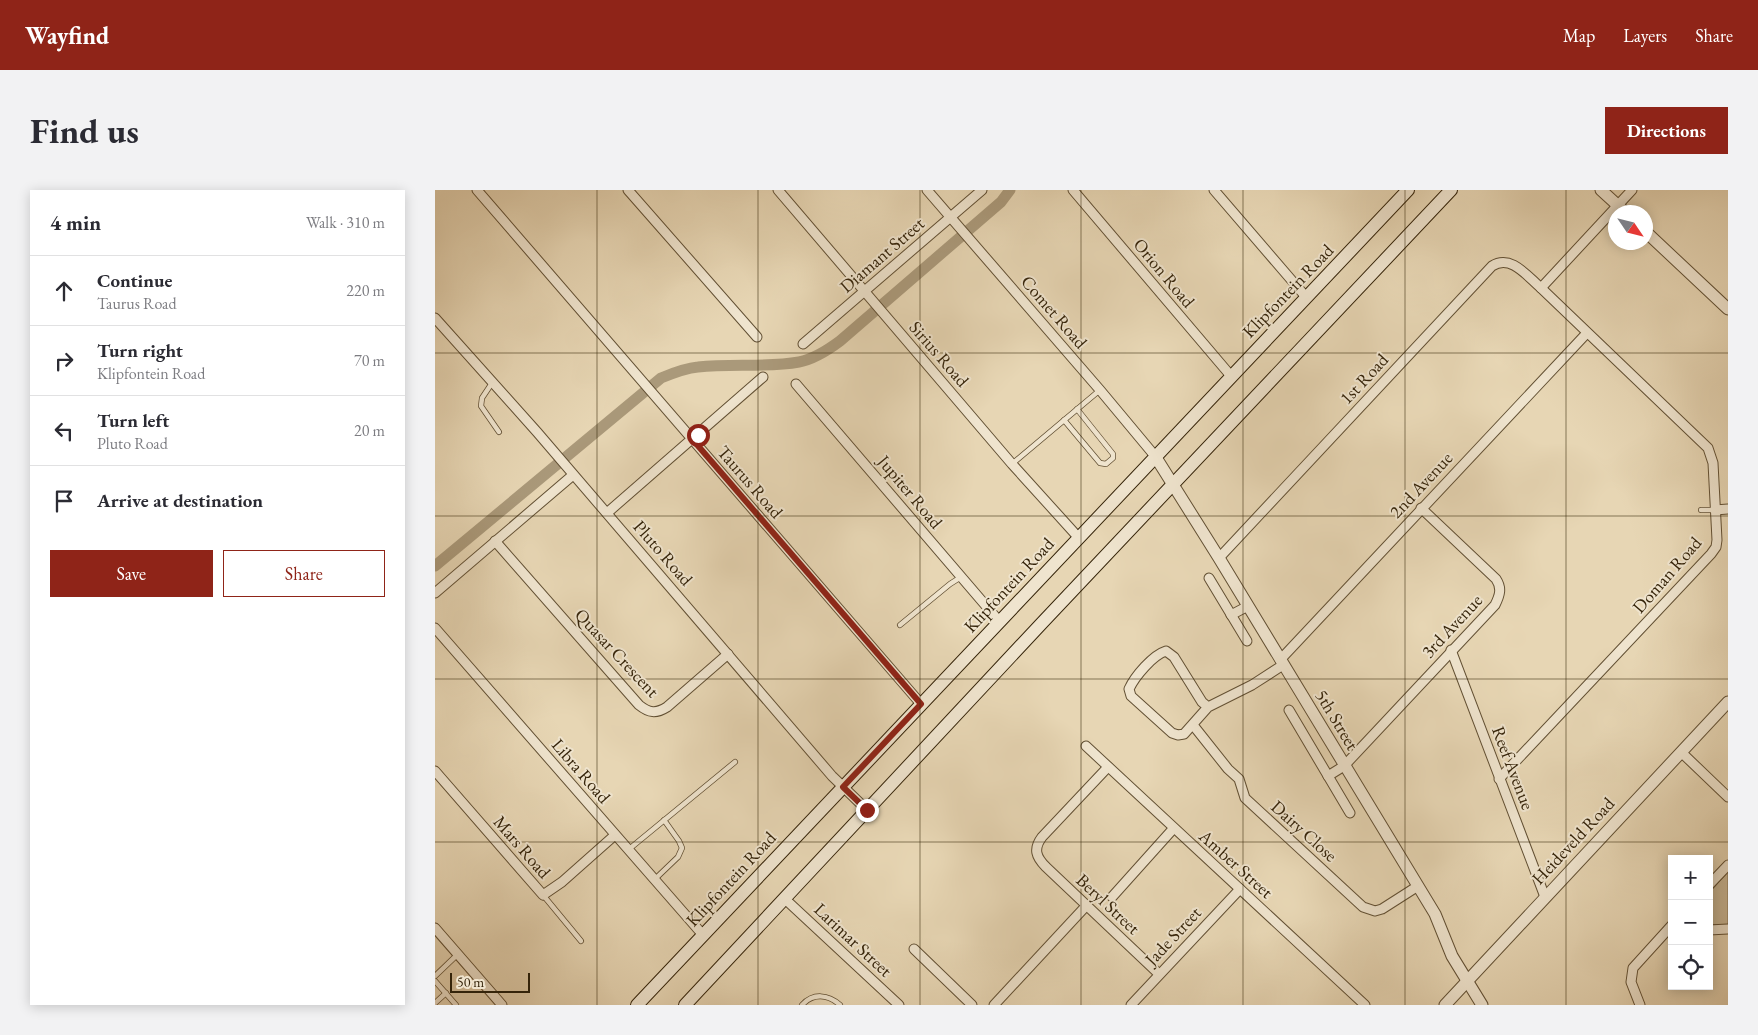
<!DOCTYPE html>
<meta charset="utf-8">
<style>
body{margin:0;font-family:"EB Garamond",serif;background:#f2f2f3;color:#2b2b33}
.controls{position:absolute;right:15px;bottom:15px;display:grid;overflow:hidden;border-radius:0px;box-shadow:0 2px 12px #0003}
.controls button{width:45px;height:45px;display:grid;place-items:center;padding:0;border:0;border-bottom:1px solid #e1e1e2;background:#fff;color:#2b2b33;font:25px sans-serif}
.compass{position:absolute;left:1173px;top:15px;width:45px;height:45px;border-radius:50%;background:#fff;box-shadow:0 2px 12px #0003;rotate:125deg}
.scale{position:absolute;left:15px;bottom:12px;width:80px;box-sizing:border-box;padding-left:5px;border:2px solid #35240a;border-top:0;font-size:14px;line-height:18px;white-space:nowrap;color:#35240a;-webkit-text-stroke:4px #efe4ce;paint-order:stroke}
.stop{position:absolute;width:15px;height:15px;margin:-11px;border:4px solid #8f2418;border-radius:50%;background:#fff}
.stop.end{background:#8f2418;border-color:#fff;box-shadow:0 1px 5px #0008}
.list{margin:0;padding:0;list-style:none}
h2{display:flex;justify-content:space-between;align-items:center;height:65px;margin:0;padding:0 20px;font-size:21px}
h2 small{font-size:16px;font-weight:400;color:#7c7c81}
.list li{display:grid;grid-template-columns:32px 1fr auto;gap:15px;align-items:center;box-sizing:border-box;height:70px;padding:0 20px;border-top:1px solid #e1e1e2}
.list b{display:block;font-size:19px;white-space:nowrap}
.list p{margin:0;font-size:16px;white-space:nowrap;color:#7c7c81}
.list em{font-size:16px;font-style:normal;color:#7c7c81}
.actions{display:flex;gap:10px;padding:15px 20px}
.actions a{flex:1;padding:11px 0;border:1px solid #8f2418;border-radius:0px;text-align:center;font-size:18px;color:#8f2418}
.actions .main{background:#8f2418;color:#fff}
.icon{flex:none;width:28px;height:28px;fill:none;stroke:currentColor;stroke-width:2;stroke-linecap:round;stroke-linejoin:round}
.map{position:relative;flex:none;width:1293px;height:815px;overflow:hidden;border-radius:0px}
header{display:flex;align-items:center;gap:30px;box-sizing:border-box;height:70px;padding:0 25px;background:#8f2418;color:#fff}
header strong{font-size:24px}
nav{display:flex;gap:28px;margin-inline-start:auto;font-size:18px}
.intro{display:flex;align-items:center;justify-content:space-between;box-sizing:border-box;height:120px;padding:0 30px}
h1{margin:0;font-size:35px}
.button{padding:12px 22px;border-radius:0px;background:#8f2418;color:#fff;font-size:18px;font-weight:700}
main{display:flex;gap:30px;padding:0 30px}
aside{flex:1;background:#fff;border-radius:0px;box-shadow:0 2px 12px #0003}
.map>svg:first-child{display:block}
.green{fill:#c9b897;stroke:#7f6e50}
.lines{fill:none;stroke-linecap:round;stroke-linejoin:round}
.canal{stroke:#aa997a;stroke-width:11}
.service-casing{stroke:#625034;stroke-width:6}
.minor-casing{stroke:#625034;stroke-width:11}
.tertiary-casing{stroke:#625034;stroke-width:13}
.secondary-casing{stroke:#35240a;stroke-width:14}
.service{stroke:#efe4ce;stroke-width:4.5}
.minor{stroke:#efe4ce;stroke-width:9}
.tertiary{stroke:#efe4ce;stroke-width:11}
.secondary{stroke:#efe4ce;stroke-width:12}
.route{stroke:#8f2418;stroke-width:6}
.grid{fill:none;stroke:#35240a;stroke-width:1;stroke-opacity:0.55}
.labels{text-anchor:middle;stroke-width:4;stroke-linejoin:round;paint-order:stroke}
.street-label{font-size:18px;fill:#35240a;stroke:#efe4ce}
</style>
<header>
<strong>Wayfind</strong>
<nav><a>Map</a><a>Layers</a><a>Share</a></nav>
</header>
<div class="intro"><h1>Find us</h1><a class="button">Directions</a></div>
<main>
<aside>
<h2>4 min<small>Walk · 310 m</small></h2>
<ul class="list">
<li><svg class="icon" aria-label="ahead" viewBox="0 0 24 24"><path d="M12 20V5M6 11l6-6 6 6"/></svg><div><b>Continue</b><p>Taurus Road</p></div><em>220 m</em></li>
<li><svg class="icon" aria-label="right" viewBox="0 0 24 24"><path d="M7 20v-9h11M14 6l5 5-5 5"/></svg><div><b>Turn right</b><p>Klipfontein Road</p></div><em>70 m</em></li>
<li><svg class="icon" aria-label="left" viewBox="0 0 24 24"><path d="M17 20v-9H6M10 6l-5 5 5 5"/></svg><div><b>Turn left</b><p>Pluto Road</p></div><em>20 m</em></li>
<li><svg class="icon" aria-label="arrive" viewBox="0 0 24 24"><path d="M6 21V4h12l-3 4 3 4H6"/></svg><div><b>Arrive at destination</b></div></li>
</ul>
<div class="actions"><a class="main">Save</a><a>Share</a></div>
</aside>
<div class="map">
<svg width="1293" height="815" viewBox="0 0 1293 815">
<rect width="100%" height="100%" fill="#e7d6b4"/>
<filter id="stains"><feTurbulence type="fractalNoise" baseFrequency=".004" numOctaves="4"/><feColorMatrix values="0 0 0 0 .2 0 0 0 0 .09 0 0 0 0 .02 0 0 0 .5 -.17"/></filter>
<radialGradient id="worn" r=".72"><stop offset=".6" stop-color="#630" stop-opacity="0"/><stop offset="1" stop-color="#630" stop-opacity=".3"/></radialGradient>
<!-- green -->
<polygon class="green" points="1293,682 1293,735 1274,735 1274,703"/>
<g class="lines">
<!-- canal -->
<path class="canal" d="M0 376 226 188C238 183 251 178 263 177 297 173 331 178 364 172 379 169 393 160 405 151L566 12 575 0"/>
<defs>
<g id="service">
<polyline points="57,193 47,208 46,216 64,242"/>
<polyline points="629,230 665,273 671,274 678,268 678,264 642,219"/>
<polyline points="577,274 665,200"/>
<polyline points="1266,320 1280,320"/>
<polyline points="465,435 515,394 526,387"/>
<polyline points="193,660 300,572"/>
<polyline points="219,690 243,667 247,658 244,651 229,630"/>
<polyline points="108,705 146,751"/>
<polyline points="0,786 23,764"/>
<polyline points="0,791 21,815"/>
<polyline points="0,813 11,803"/>
<path d="M367 815C378 803 393 804 405 815"/>
</g>
<g id="minor">
<polyline points="42,0 486,514"/>
<polyline points="193,0 322,147"/>
<polyline points="343,0 577,274 643,347"/>
<polyline points="492,0 665,200 720,266"/>
<polyline points="638,0 796,186"/>
<polyline points="779,0 871,107"/>
<polyline points="1106,98 1197,0"/>
<polyline points="0,128 102,242 397,586 432,620"/>
<polyline points="368,154 547,0"/>
<polyline points="361,194 564,431"/>
<polyline points="1280,320 1293,319"/>
<polyline points="172,323 328,187"/>
<path d="M60 351 204 515C214 523 221 524 232 517L293 464"/>
<path d="M784 368 1057 76C1076 64 1092 86 1106 98L1273 258 1278 273 1282 350 1281 357 1276 364 1064 589"/>
<polyline points="774,388 812,451"/>
<polyline points="0,403 138,285"/>
<polyline points="796,425 813,416"/>
<polyline points="0,438 268,745"/>
<polyline points="1016,460 1110,707"/>
<polyline points="845,470 1151,144"/>
<path d="M773 517 767 512 739 467 731 461C718 465 700 486 694 499L696 506 737 543 743 545 749 544 773 517 817 495 848 475"/>
<polyline points="854,520 915,623"/>
<polyline points="758,535 793,579 804,589 810,608 928,717 940,721 947,719 983,696"/>
<polyline points="651,556 930,815"/>
<polyline points="1246,562 1293,607"/>
<path d="M673 577 607 647C598 659 601 667 611 677L724 784"/>
<polyline points="0,581 108,705 127,692 180,645"/>
<path d="M893 586 909 576 1060 415C1065 405 1067 398 1061 389L986 318"/>
<polyline points="1274,695 1293,675"/>
<polyline points="677,707 738,639"/>
<polyline points="350,709 464,815"/>
<polyline points="0,738 67,815"/>
<polyline points="1274,740 1293,739"/>
<polyline points="479,759 537,815"/>
<polyline points="559,815 651,716"/>
<polyline points="696,815 805,699"/>
<polyline points="1205,815 1196,792 1198,778 1237,735"/>
</g>
<g id="tertiary">
<polyline points="1166,0 1190,22"/>
<polyline points="1210,41 1293,119"/>
<polyline points="720,266 784,368 1000,724 1017,766 1047,815"/>
<polyline points="1010,815 1293,512"/>
</g>
<g id="secondary">
<polyline points="202,815 973,0"/>
<polyline points="250,815 606,434 1016,0"/>
</g>
</defs>
<!-- service casing -->
<use href="#service" class="service-casing"/>
<!-- minor casing -->
<use href="#minor" class="minor-casing"/>
<!-- tertiary casing -->
<use href="#tertiary" class="tertiary-casing"/>
<!-- secondary casing -->
<use href="#secondary" class="secondary-casing"/>
<!-- service -->
<use href="#service" class="service"/>
<!-- minor -->
<use href="#minor" class="minor"/>
<!-- tertiary -->
<use href="#tertiary" class="tertiary"/>
<!-- secondary -->
<use href="#secondary" class="secondary"/>
</g>
<g class="lines">
<!-- route -->
<polyline class="route" points="263,245 258,250 486,514 408,597 432,620"/>
</g>
<!-- grid -->
<path class="grid" d="M162 0V815M323 0V815M485 0V815M646 0V815M808 0V815M970 0V815M1131 0V815M0 163H1293M0 326H1293M0 489H1293M0 652H1293"/>
<g class="labels">
<!-- street labels -->
<g class="street-label">
<text transform="translate(447 65) rotate(-41)" y="6">Diamant Street</text>
<text transform="translate(729 83) rotate(50)" y="6">Orion Road</text>
<text transform="translate(853 101) rotate(-46)" y="6">Klipfontein Road</text>
<text transform="translate(619 122) rotate(49)" y="6">Comet Road</text>
<text transform="translate(504 164) rotate(49)" y="6">Sirius Road</text>
<text transform="translate(929 189) rotate(-47)" y="6">1st Road</text>
<text transform="translate(315 292) rotate(49)" y="6">Taurus Road</text>
<text transform="translate(986 295) rotate(-47)" y="6">2nd Avenue</text>
<text transform="translate(475 302) rotate(50)" y="6">Jupiter Road</text>
<text transform="translate(228 363) rotate(49)" y="6">Pluto Road</text>
<text transform="translate(1232 385) rotate(-49)" y="6">Doman Road</text>
<text transform="translate(574 395) rotate(-47)" y="6">Klipfontein Road</text>
<text transform="translate(1017 436) rotate(-47)" y="6">3rd Avenue</text>
<text transform="translate(182 463) rotate(47)" y="6">Quasar Crescent</text>
<text transform="translate(902 530) rotate(59)" y="6">5th Street</text>
<text transform="translate(1078 578) rotate(69)" y="6">Reef Avenue</text>
<text transform="translate(146 581) rotate(49)" y="6">Libra Road</text>
<text transform="translate(869 641) rotate(42)" y="6">Dairy Close</text>
<text transform="translate(1138 651) rotate(-47)" y="6">Heideveld Road</text>
<text transform="translate(87 657) rotate(49)" y="6">Mars Road</text>
<text transform="translate(801 674) rotate(42)" y="6">Amber Street</text>
<text transform="translate(296 689) rotate(-47)" y="6">Klipfontein Road</text>
<text transform="translate(673 714) rotate(43)" y="6">Beryl Street</text>
<text transform="translate(738 746) rotate(-47)" y="6">Jade Street</text>
<text transform="translate(418 750) rotate(43)" y="6">Larimar Street</text>
</g>
</g>
<rect width="100%" height="100%" filter="url(#stains)"/>
<rect width="100%" height="100%" fill="url(#worn)"/>
</svg>
<div class="controls">
<button>+</button>
<button>−</button>
<button><svg class="icon" aria-label="locate" viewBox="0 0 24 24"><circle cx="12" cy="12" r="6"/><path d="M12 2v4M12 18v4M2 12h4M18 12h4"/></svg></button>
</div>
<svg class="compass" viewBox="-18 -18 36 36"><path d="M0-13l5 13h-10z" fill="#e53935"/><path d="M0 13l5-13h-10z" fill="#7c7c81"/></svg>
<div class="scale">50 m</div>
<div class="stop" style="left:263px;top:245px"></div>
<div class="stop end" style="left:432px;top:620px"></div>
</div>
</main>
